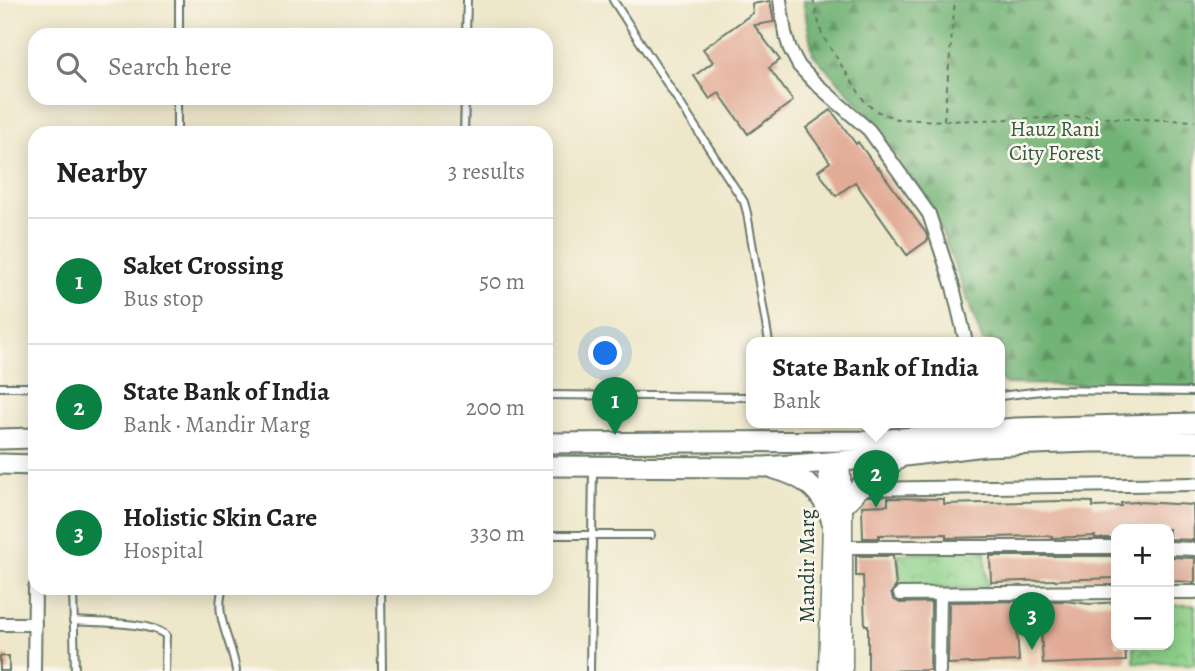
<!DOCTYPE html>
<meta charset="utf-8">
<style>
body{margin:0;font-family:Alegreya,serif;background:#f6f6f6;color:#222}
.controls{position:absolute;right:21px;bottom:21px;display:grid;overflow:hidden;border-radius:14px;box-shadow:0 4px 18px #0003}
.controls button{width:63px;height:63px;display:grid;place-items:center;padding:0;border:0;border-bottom:2px solid #e0e0e0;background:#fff;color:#222;font:35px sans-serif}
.you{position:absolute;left:606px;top:354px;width:24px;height:24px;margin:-18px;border:5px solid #fff;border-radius:50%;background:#1a73e8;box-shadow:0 0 0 10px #1a73e833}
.badge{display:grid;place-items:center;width:46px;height:46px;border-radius:50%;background:#0b8043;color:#fff;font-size:23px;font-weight:700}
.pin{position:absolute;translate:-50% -58px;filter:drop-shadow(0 2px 4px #0008)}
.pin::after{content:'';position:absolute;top:37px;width:24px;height:21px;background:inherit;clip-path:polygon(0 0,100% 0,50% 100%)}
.popup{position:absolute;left:746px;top:337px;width:259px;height:91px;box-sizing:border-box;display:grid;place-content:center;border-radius:14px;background:#fff;filter:drop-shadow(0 2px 5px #0005);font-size:23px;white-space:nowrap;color:#767676}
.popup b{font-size:26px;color:#222}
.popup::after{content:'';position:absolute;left:50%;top:100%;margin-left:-14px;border:14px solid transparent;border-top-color:#fff}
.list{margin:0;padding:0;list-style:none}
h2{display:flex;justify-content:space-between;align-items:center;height:91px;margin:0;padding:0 28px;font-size:30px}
h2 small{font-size:23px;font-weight:400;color:#767676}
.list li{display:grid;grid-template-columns:46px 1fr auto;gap:21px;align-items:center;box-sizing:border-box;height:126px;padding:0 28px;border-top:2px solid #e0e0e0}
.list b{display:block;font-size:26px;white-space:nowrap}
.list p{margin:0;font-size:23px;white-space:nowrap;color:#767676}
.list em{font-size:23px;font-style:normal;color:#767676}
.icon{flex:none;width:38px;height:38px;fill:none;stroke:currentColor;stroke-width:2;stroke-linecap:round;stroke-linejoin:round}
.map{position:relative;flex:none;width:1195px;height:671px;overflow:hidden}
.search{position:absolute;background:#fff;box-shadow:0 4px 18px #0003;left:28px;top:28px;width:525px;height:77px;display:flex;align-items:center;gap:18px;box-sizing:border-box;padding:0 24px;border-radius:21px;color:#767676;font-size:26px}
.panel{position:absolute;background:#fff;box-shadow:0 4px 18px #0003;left:28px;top:126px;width:525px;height:469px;border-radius:21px}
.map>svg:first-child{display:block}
.built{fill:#f2d4be}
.forest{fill:url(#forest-firs);stroke:#487855;stroke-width:2}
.park{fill:url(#park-crowns);stroke:#56875f;stroke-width:2}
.building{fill:#e2ab96}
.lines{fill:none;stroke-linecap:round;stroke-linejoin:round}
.lane-casing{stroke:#677868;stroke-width:10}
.street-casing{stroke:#677868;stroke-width:16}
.secondary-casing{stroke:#677868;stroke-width:21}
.primary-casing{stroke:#677868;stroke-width:23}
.path{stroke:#677868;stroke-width:2;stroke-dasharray:5 5;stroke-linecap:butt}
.lane{stroke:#fff;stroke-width:6}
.street{stroke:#fff;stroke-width:12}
.secondary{stroke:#fff;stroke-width:18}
.primary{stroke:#fff;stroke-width:19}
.labels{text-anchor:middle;stroke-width:5;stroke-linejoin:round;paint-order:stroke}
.park-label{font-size:21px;fill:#355b45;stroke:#fbf7ec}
.street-label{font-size:21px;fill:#1f3d34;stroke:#fbf7ec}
</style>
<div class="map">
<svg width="1195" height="671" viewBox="0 0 1195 671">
<defs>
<pattern id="forest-firs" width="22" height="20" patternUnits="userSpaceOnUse" patternTransform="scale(1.75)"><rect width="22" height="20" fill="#72b376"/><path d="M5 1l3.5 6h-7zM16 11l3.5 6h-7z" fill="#5d9362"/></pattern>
<pattern id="park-crowns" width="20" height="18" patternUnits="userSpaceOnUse" patternTransform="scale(1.75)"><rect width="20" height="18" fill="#8ed18a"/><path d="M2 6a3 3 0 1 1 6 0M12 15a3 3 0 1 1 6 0" fill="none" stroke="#73ab72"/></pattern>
</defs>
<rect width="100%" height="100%" fill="#fbf7ec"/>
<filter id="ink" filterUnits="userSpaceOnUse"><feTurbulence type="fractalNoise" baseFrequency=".0143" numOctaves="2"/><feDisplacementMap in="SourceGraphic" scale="14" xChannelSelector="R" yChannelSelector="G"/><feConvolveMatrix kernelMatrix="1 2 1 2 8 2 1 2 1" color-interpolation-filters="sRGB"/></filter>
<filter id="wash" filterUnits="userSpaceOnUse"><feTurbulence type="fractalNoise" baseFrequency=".00686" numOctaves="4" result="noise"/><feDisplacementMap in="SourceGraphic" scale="28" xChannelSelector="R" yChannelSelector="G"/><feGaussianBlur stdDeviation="1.57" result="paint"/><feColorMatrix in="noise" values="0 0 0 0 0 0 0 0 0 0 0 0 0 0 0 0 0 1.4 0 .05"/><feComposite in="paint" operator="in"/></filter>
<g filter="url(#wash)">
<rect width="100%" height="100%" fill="#eee7ca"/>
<!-- built -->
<polygon class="built" points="1038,635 1040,664 1026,666 1025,636"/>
<!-- forest -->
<polygon class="forest" points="803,0 1195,0 1195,387 1006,384 1000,379 1000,342 983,342 934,211 865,111 813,54"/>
<!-- park -->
<g class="park">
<polygon points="985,551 987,588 900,589 898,554"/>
<polygon points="1169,605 1195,605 1195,664 1134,662 1134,645 1169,645"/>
</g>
<g id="blocks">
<!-- building -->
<g class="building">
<polygon points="770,1 774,22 754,25 780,60 769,68 793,101 748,134 719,93 710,99 694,76 713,62 703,49 753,13 752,4"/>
<polygon points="831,110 856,144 858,142 877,168 878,167 926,233 928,240 907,255 855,182 836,196 818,171 830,162 806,128"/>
<polygon points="888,498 944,499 944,504 1061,501 1093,502 1093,507 1121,506 1121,503 1138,502 1193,505 1194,540 1169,539 1169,529 1116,529 1116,538 1095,538 1095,536 1052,538 1052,536 1044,536 946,538 946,534 879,535 879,538 863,538 862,506 888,505"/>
<polygon points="856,556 893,556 896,586 891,593 893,599 900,603 931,602 930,670 868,671 868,625 865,625 863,576 856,576"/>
<polygon points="990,556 1116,556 1116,578 991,582"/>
<polygon points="1169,557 1195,558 1195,582 1169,581"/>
<polygon points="1064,601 1090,604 1116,602 1116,645 1125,645 1126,661 1043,664 1041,629 1017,629 1019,661 948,664 949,602"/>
<rect x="0" y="656" width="9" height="15"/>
</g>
</g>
</g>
<g filter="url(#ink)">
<use href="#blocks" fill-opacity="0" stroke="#677868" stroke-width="2"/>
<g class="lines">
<defs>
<g id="lane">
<polyline points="613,0 744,202 747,213 769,342"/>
<polyline points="179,35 179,0"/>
<polyline points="466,35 467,0"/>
<polyline points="177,133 177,98"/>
<polyline points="464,133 465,98"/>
<polyline points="0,387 35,387"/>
<polyline points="546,395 752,397"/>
<polyline points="1000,396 1050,390 1195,392"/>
<polyline points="546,535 651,535"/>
<polyline points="73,588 75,671"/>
<path d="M223 588C213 617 233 643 236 671"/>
<polyline points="381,588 382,671"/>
<path d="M73 621C98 623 147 621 166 635L165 671"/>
<polyline points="590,671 593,470"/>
</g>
<g id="street">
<polyline points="780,0 785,33 790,49 799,66 814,82 869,130 929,214 953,287 966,342"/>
<polyline points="857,489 1195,484"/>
<polyline points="843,547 1116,547"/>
<polyline points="1169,548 1195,549"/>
<polyline points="1169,592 1195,592"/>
<polyline points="900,594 1116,592"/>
<polyline points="0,624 35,624"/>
<polyline points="34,671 35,588"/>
<polyline points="939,671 940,594"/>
</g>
<g id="secondary">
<polyline points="827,462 832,522 828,671"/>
<polyline points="840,462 843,506 843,671"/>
</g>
<g id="primary">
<polyline points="0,439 35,438"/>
<polyline points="546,443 868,441 1016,428 1195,423"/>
<polyline points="0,464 35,465"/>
<polyline points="546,466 765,467 905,456 984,446 1091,442 1195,442"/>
<path d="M775 469C805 477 824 492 832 522"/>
<polyline points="843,506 872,474 897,460"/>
</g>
</defs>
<!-- lane casing -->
<use href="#lane" class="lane-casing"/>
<!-- street casing -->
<use href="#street" class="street-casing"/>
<!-- secondary casing -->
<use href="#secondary" class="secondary-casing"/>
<!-- primary casing -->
<use href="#primary" class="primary-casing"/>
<!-- path -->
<g class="path">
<polyline points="813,0 822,35 865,102 876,111 897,119 944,121 1083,117 1195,121"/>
<polyline points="944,120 955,0"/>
</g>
<!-- lane -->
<use href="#lane" class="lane"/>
<!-- street -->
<use href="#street" class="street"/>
<!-- secondary -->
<use href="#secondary" class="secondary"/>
<!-- primary -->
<use href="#primary" class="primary"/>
</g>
</g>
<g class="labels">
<!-- park labels -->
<g class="park-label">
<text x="1055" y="136">Hauz Rani<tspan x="1055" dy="24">City Forest</tspan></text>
</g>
<!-- street labels -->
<g class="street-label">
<text transform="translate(807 566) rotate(-90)" y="7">Mandir Marg</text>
</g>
</g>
</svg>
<div class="controls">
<button>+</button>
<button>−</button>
</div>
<div class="you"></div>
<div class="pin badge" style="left:615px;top:435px">1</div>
<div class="pin badge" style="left:876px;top:508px">2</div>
<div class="popup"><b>State Bank of India</b>Bank</div>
<div class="pin badge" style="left:1032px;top:650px">3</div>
<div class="search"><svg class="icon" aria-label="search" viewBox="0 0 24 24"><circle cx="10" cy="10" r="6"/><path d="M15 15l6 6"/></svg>Search here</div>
<section class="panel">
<h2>Nearby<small>3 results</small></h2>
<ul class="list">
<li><span class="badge">1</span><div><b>Saket Crossing</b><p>Bus stop</p></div><em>50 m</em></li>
<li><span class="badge">2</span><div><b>State Bank of India</b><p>Bank · Mandir Marg</p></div><em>200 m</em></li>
<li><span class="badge">3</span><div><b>Holistic Skin Care</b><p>Hospital</p></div><em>330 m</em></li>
</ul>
</section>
</div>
